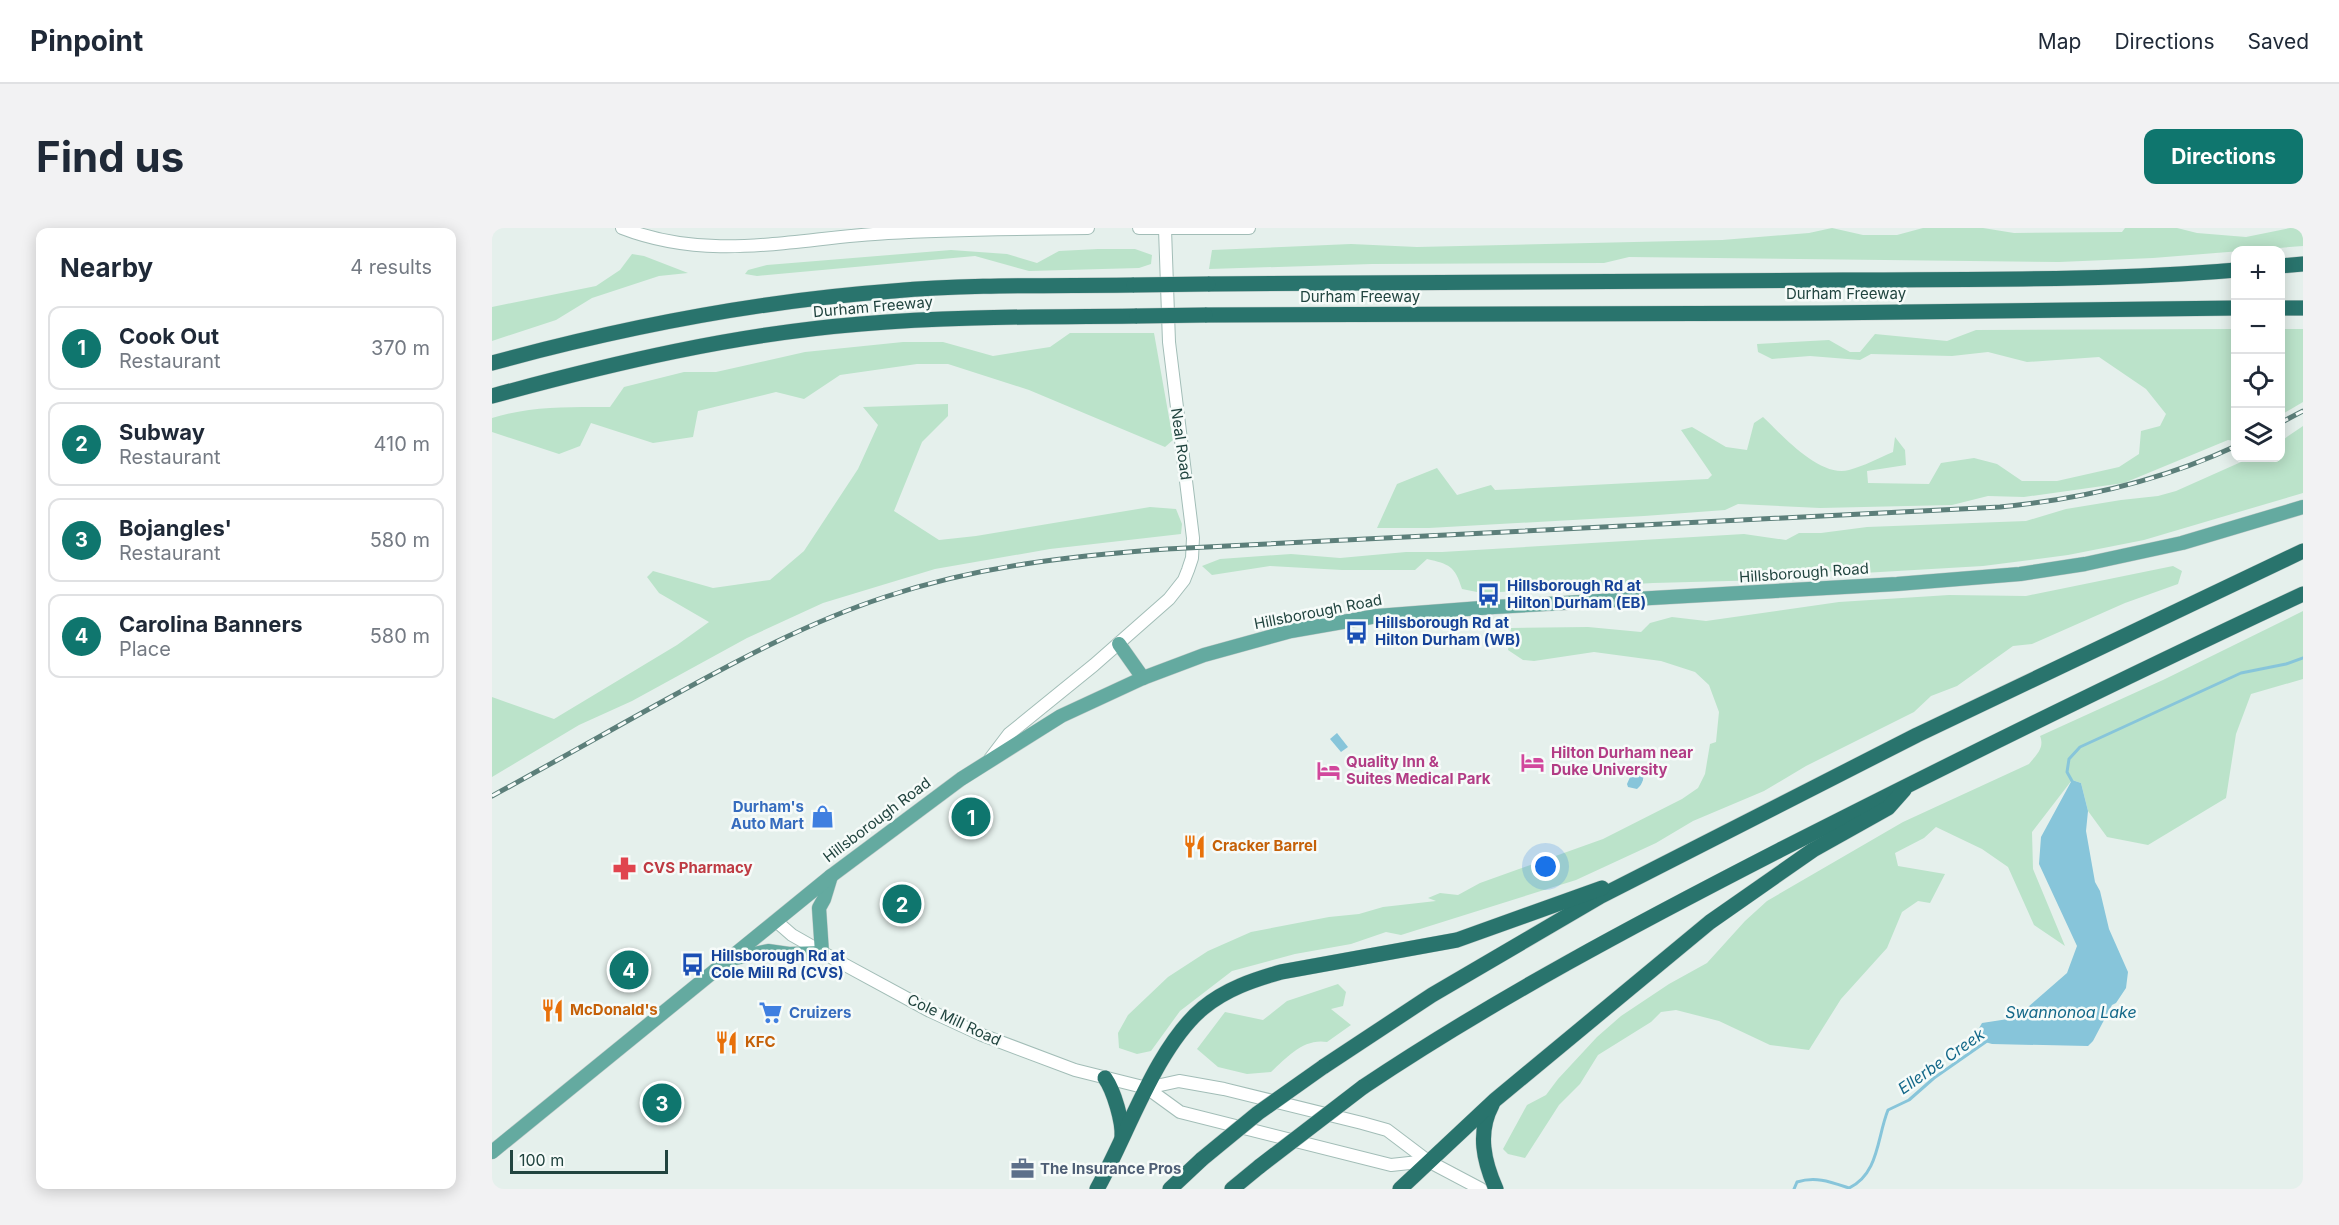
<!DOCTYPE html>
<meta charset="utf-8">
<style>
body{margin:0;font-family:Inter,sans-serif;background:#f2f2f3;color:#1f2937}
.controls{position:absolute;right:18px;top:18px;display:grid;overflow:hidden;border-radius:12px;box-shadow:0 3px 15px #0003}
.controls button{width:54px;height:54px;display:grid;place-items:center;padding:0;border:0;border-bottom:2px solid #e0e1e3;background:#fff;color:#1f2937;font:30px sans-serif}
.scale{position:absolute;left:18px;bottom:15px;width:158px;box-sizing:border-box;padding-left:6px;border:3px solid #21443f;border-top:0;font-size:16px;line-height:21px;white-space:nowrap;color:#21443f;-webkit-text-stroke:4px #f6fbf9;paint-order:stroke}
.you{position:absolute;left:1054px;top:639px;width:21px;height:21px;margin:-15px;border:4px solid #fff;border-radius:50%;background:#1a73e8;box-shadow:0 0 0 9px #1a73e833}
.badge{display:grid;place-items:center;width:39px;height:39px;border-radius:50%;background:#0f766e;color:#fff;font-size:20px;font-weight:700}
.pin{position:absolute;translate:-50% -50%;border:3px solid #fff;box-shadow:0 2px 6px #0006}
.list{margin:0;padding:0;list-style:none}
h2{display:flex;justify-content:space-between;align-items:center;height:78px;margin:0;padding:0 24px;font-size:26px}
h2 small{font-size:20px;font-weight:400;color:#747a83}
.list li{display:grid;grid-template-columns:39px 1fr auto;gap:18px;align-items:center;box-sizing:border-box;height:84px;margin:0 12px 12px;padding:0 12px;border:2px solid #e0e1e3;border-radius:12px}
.list b{display:block;font-size:22px;white-space:nowrap}
.list p{margin:0;font-size:20px;white-space:nowrap;color:#747a83}
.list em{font-size:20px;font-style:normal;color:#747a83}
.icon{flex:none;width:33px;height:33px;fill:none;stroke:currentColor;stroke-width:2;stroke-linecap:round;stroke-linejoin:round}
.map{position:relative;flex:none;width:1811px;height:961px;overflow:hidden;border-radius:12px}
header{display:flex;align-items:center;gap:36px;box-sizing:border-box;height:84px;padding:0 30px;background:#fff;border-bottom:2px solid #e0e1e3}
header strong{font-size:28px}
nav{display:flex;gap:33px;margin-inline-start:auto;font-size:21px}
.intro{display:flex;align-items:center;justify-content:space-between;box-sizing:border-box;height:144px;padding:0 36px}
h1{margin:0;font-size:42px}
.button{padding:15px 27px;border-radius:12px;background:#0f766e;color:#fff;font-size:21px;font-weight:700}
main{display:flex;gap:36px;padding:0 36px}
aside{flex:1;background:#fff;border-radius:12px;box-shadow:0 3px 15px #0003}
.map>svg:first-child{display:block}
.green{fill:#bbe3ca}
.water{fill:#87c5da}
.lines{fill:none;stroke-linecap:round;stroke-linejoin:round}
.stream{stroke:#87c5da;stroke-width:3}
.secondary-casing{stroke:#a2bdb7;stroke-width:14}
.primary-casing{stroke:#c1cbc9;stroke-width:15}
.highway-casing{stroke:#c1cbc9;stroke-width:16}
.secondary{stroke:#fff;stroke-width:12}
.primary{stroke:#64aaa0;stroke-width:14}
.highway{stroke:#29746d;stroke-width:15}
.rail-casing{stroke:#5c7f7a;stroke-width:5}
.rail{stroke:#f6fbf9;stroke-width:3;stroke-dasharray:9;stroke-linecap:butt}
.highway-bridge-casing{stroke:#c1cbc9;stroke-width:16;stroke-linecap:butt}
.highway-bridge{stroke:#29746d;stroke-width:15}
.labels{text-anchor:middle;stroke-width:5;stroke-linejoin:round;paint-order:stroke}
.street-label{font-size:15px;fill:#21443f;stroke:#f6fbf9}
.transit-label{font-size:15px;font-weight:bold;fill:#164399;stroke:#f6fbf9;text-anchor:start}
.hotel-label{font-size:15px;font-weight:bold;fill:#b23c85;stroke:#f6fbf9;text-anchor:start}
.shop-label{font-size:15px;font-weight:bold;fill:#366cbe;stroke:#f6fbf9;text-anchor:end}
.food-label{font-size:15px;font-weight:bold;fill:#c56008;stroke:#f6fbf9;text-anchor:start}
.health-label{font-size:15px;font-weight:bold;fill:#be3a42;stroke:#f6fbf9;text-anchor:start}
.service-label{font-size:15px;font-weight:bold;fill:#4e5e75;stroke:#f6fbf9;text-anchor:start}
.water-label{font-size:16px;font-style:italic;fill:#136889;stroke:#f6fbf9}
</style>
<header>
<strong>Pinpoint</strong>
<nav><a>Map</a><a>Directions</a><a>Saved</a></nav>
</header>
<div class="intro"><h1>Find us</h1><a class="button">Directions</a></div>
<main>
<aside>
<h2>Nearby<small>4 results</small></h2>
<ul class="list">
<li><span class="badge">1</span><div><b>Cook Out</b><p>Restaurant</p></div><em>370 m</em></li>
<li><span class="badge">2</span><div><b>Subway</b><p>Restaurant</p></div><em>410 m</em></li>
<li><span class="badge">3</span><div><b>Bojangles'</b><p>Restaurant</p></div><em>580 m</em></li>
<li><span class="badge">4</span><div><b>Carolina Banners</b><p>Place</p></div><em>580 m</em></li>
</ul>
</aside>
<div class="map">
<svg width="1811" height="961" viewBox="0 0 1811 961">
<rect width="100%" height="100%" fill="#e5f0ec"/>
<!-- green -->
<g class="green">
<polygon points="1340,0 1371,7 1405,7 1431,0 1491,0 1522,5 1630,4 1633,0 1685,0 1705,5 1754,9 1798,0 1811,0 1811,18 1661,30 1567,34 1137,29 1112,35 880,36 717,41 720,22 859,16 925,19 1230,12 1317,5"/>
<polygon points="606,21 643,21 660,27 659,36 647,40 537,43 483,28 265,48 253,46 256,42 275,37 459,22 515,26 545,35 567,23"/>
<polygon points="140,26 152,28 196,45 167,48 100,70 64,92 0,113 0,79 104,58 128,42"/>
<path d="M1743 101V213L1736 212 1632 255 1532 269 1496 268 1460 277 1328 280 1246 276 1233 282 1152 288 937 300H885L905 256 945 240 965 267 999 257 1003 262 1216 251 1220 247 1189 202 1200 199 1234 219 1255 222 1262 195 1271 189C1290 207 1328 250 1357 242 1372 238 1387 230 1401 224L1403 209 1413 222 1414 237 1375 243 1376 255 1437 256 1449 235 1482 230 1505 236 1530 253H1565L1627 239 1647 226 1649 203 1668 198 1674 186 1654 161 1607 129 1535 134 1496 124 1460 128 1379 126 1368 132 1318 128 1280 131 1266 124 1265 116 1337 112 1358 124H1368L1383 106 1455 113 1484 102Z"/>
<polygon points="1788,101 1811,101 1811,174 1789,187"/>
<path d="M578 105H662L681 212 673 219 537 162 456 136H425L348 147 312 171 284 164 206 183 201 209 161 215 99 195 88 218 67 226 0 204V190C38 178 78 179 118 179L132 159 192 144H224L313 124 411 114H451L501 128 558 119Z"/>
<polygon points="456,176 456,188 430,214 402,283 447,312 484,308 658,279 684,281 690,296 689,306 558,321 443,341 331,375 255,410 140,473 87,497 0,549 0,469 62,491 185,417 217,394 167,365 155,349 161,343 221,360 278,352 312,323 366,241 386,197 371,179"/>
<path d="M1811 198V265L1652 312 1576 327 1491 338 1371 345 1342 344 1318 340 1275 352 1161 355 990 365 970 361C963 338 957 336 935 331L923 342H850L778 338 720 347 710 338 728 331 799 326 848 330 914 324H950L1252 306 1294 312 1307 305H1329L1375 299 1534 293 1574 281 1629 272 1666 268 1684 263 1758 230H1788L1789 213Z"/>
<polygon points="1681,338 1690,343 1686,356 1633,375 1540,416 1521,418 1465,458 1439,468 1422,484 1314,538 1272,563 1201,593 1164,615 1084,652 909,707 894,704 859,716 803,726 740,743 688,783 659,823 645,826 627,820 626,805 636,787 676,749 716,723 759,704 837,689 867,686 891,679 944,673 936,670 948,665 966,667 988,655 1111,611 1190,571 1206,560 1213,546 1218,516 1224,514 1227,484 1217,457 1203,444 1169,433 1102,424 1042,433 1031,432 1016,422 1019,400 1096,399 1149,404 1158,395 1180,389 1214,393 1347,374 1457,367 1534,368"/>
<path d="M1811 383V451L1759 466 1744 506 1734 570 1656 617 1615 609 1596 583 1589 555 1580 552 1540 604 1541 641 1573 718 1542 697 1516 639 1490 621 1444 599 1432 610 1403 625 1406 638 1453 646 1438 675 1426 673 1410 684 1395 720 1349 771 1317 822 1278 817 1227 793 1184 782 1169 784 1159 794 1106 827 1088 856 1067 877 1033 930 1016 926 1011 921 1035 877 1054 867 1066 851 1105 809 1129 788 1177 756 1215 735 1253 693 1275 673 1411 594 1537 536C1544 527 1553 520 1548 508L1671 452Z"/>
<path d="M846 756 854 764 851 778 839 781 859 797 835 814C812 810 795 829 779 844L755 846 726 839 705 821 733 784 771 792 795 773Z"/>
</g>
<!-- water -->
<g class="water">
<polygon points="845,505 856,519 849,524 838,511"/>
<path d="M1142 540 1150 541C1153 549 1151 556 1145 561L1136 559 1135 556Z"/>
<polygon points="1580,552 1589,555 1596,583 1594,603 1603,654 1608,663 1617,701 1636,744 1634,760 1624,775 1620,777 1601,813 1596,818 1500,816 1493,814 1486,802 1490,795 1516,791 1536,779 1575,745 1585,718 1547,636 1549,609"/>
</g>
<g class="lines">
<!-- stream -->
<g class="stream">
<polyline points="1580,553 1575,544 1577,531 1588,519 1749,445 1794,436 1811,430"/>
<path d="M1302 961 1305 954C1324 948 1339 954 1357 960 1387 946 1385 909 1396 882L1417 872 1442 850 1495 813"/>
</g>
<defs>
<g id="secondary">
<path d="M130 0C220 35 303 10 396 5 462 1 530 1 596 0"/>
<polyline points="647,0 757,0"/>
<polyline points="498,531 517,506 602,437 677,371 692,352 696,342 700,330 701,310 677,114 673,1"/>
<polyline points="284,693 300,707 344,732 438,783 490,807 583,842 655,860 688,884 899,937 936,933"/>
<polyline points="655,860 687,853 732,861 870,895 895,902 936,933 989,961"/>
</g>
<g id="primary">
<polyline points="627,416 651,450"/>
<polyline points="239,731 276,723 297,726 330,725 327,680 332,671 339,648"/>
<polyline points="0,924 339,648 469,551 569,488 651,450 712,427 799,403 885,388 1002,379 1405,356 1528,346 1593,336 1690,315 1811,279"/>
</g>
<g id="highway">
<polyline points="1788,38 1811,36"/>
<path d="M716 56C927 56 1139 55 1351 52 1482 51 1613 53 1744 42"/>
<polyline points="1788,80 1811,80"/>
<polyline points="713,87 1329,85 1744,80"/>
<path d="M0 135C132 99 265 73 401 63 481 56 562 58 642 57"/>
<path d="M0 168C121 135 244 106 369 96 461 88 553 89 645 88"/>
<polyline points="831,839 940,767 1109,668 1425,507 1811,323"/>
<path d="M613 850C622 863 631 894 630 909"/>
<path d="M871 859C1004 770 1146 695 1288 622 1461 534 1635 448 1811 366"/>
<path d="M1000 877C985 905 992 934 1004 961"/>
<path d="M605 961C635 908 664 819 711 780 734 761 761 752 789 744L965 712 1110 660"/>
<polyline points="678,961 710,931"/>
<polyline points="740,961 768,938"/>
<polyline points="908,961 1003,872 1218,694 1321,622 1396,580 1412,562"/>
</g>
</defs>
<!-- secondary casing -->
<use href="#secondary" class="secondary-casing"/>
<!-- primary casing -->
<use href="#primary" class="primary-casing"/>
<!-- highway casing -->
<use href="#highway" class="highway-casing"/>
<!-- secondary -->
<use href="#secondary" class="secondary"/>
<!-- primary -->
<use href="#primary" class="primary"/>
<!-- highway -->
<use href="#highway" class="highway"/>
<defs>
<g id="rail">
<polyline points="1788,195 1811,183"/>
<path d="M0 568C59 536 117 503 175 471 246 432 317 394 393 369 486 338 578 328 675 321L1508 279C1590 271 1669 253 1744 218"/>
</g>
</defs>
<!-- rail casing -->
<use href="#rail" class="rail-casing"/>
<!-- rail -->
<use href="#rail" class="rail"/>
<defs>
<g id="highway-bridge">
<polyline points="642,57 716,56"/>
<polyline points="645,88 713,87"/>
<polyline points="710,931 766,885 831,839"/>
<polyline points="768,938 871,859"/>
</g>
</defs>
<!-- highway-bridge casing -->
<use href="#highway-bridge" class="highway-bridge-casing"/>
<!-- highway-bridge -->
<use href="#highway-bridge" class="highway-bridge"/>
</g>
<!-- icons -->
<defs>
<symbol id="bus-bare" viewBox="-9 -9 18 18"><path d="M-5-6H5V4H4V6H2V4H-2V6H-4V4H-5ZM-3.5-4V0h7V-4ZM-3.5 1.2v1.5H-2V1.2ZM2 1.2v1.5H3.5V1.2Z" fill="#1a4fb4" stroke="#f6fbf9" stroke-width="2.5" paint-order="stroke"/></symbol>
<symbol id="hotel-bare" viewBox="-9 -9 18 18"><path d="M-6-4.5h1.5V1H6V5H4.5V3h-9V5H-6ZM-4 0a1.8 1.8 0 1 1 3.6 0ZM.5 0V-2.5h3Q6-2.5 6 0Z" fill="#d1479c" stroke="#f6fbf9" stroke-width="2.5" paint-order="stroke"/></symbol>
<symbol id="shop-bare" viewBox="-9 -9 18 18"><path d="M-5-2.5h2.3a2.7 3.5 0 0 1 5.4 0H5L5.5 6h-11ZM-1.5-2.5h3a1.5 2.3 0 0 0-3 0Z" fill="#3f7fe0" stroke="#f6fbf9" stroke-width="2.5" paint-order="stroke"/></symbol>
<symbol id="restaurant-bare" viewBox="-9 -9 18 18"><path d="M-5-6h1v4h1v-4h1v4h1v-4h1v5L-1.5 .5V6h-2V.5L-5-1ZM5-6V6H3V1.5H1.5Q1.5-4 5-6Z" fill="#e8710a" stroke="#f6fbf9" stroke-width="2.5" paint-order="stroke"/></symbol>
<symbol id="pharmacy-bare" viewBox="-9 -9 18 18"><path d="M-2-6h4v4h4v4h-4v4h-4v-4h-4v-4h4Z" fill="#e0444e" stroke="#f6fbf9" stroke-width="2.5" paint-order="stroke"/></symbol>
<symbol id="supermarket-bare" viewBox="-9 -9 18 18"><path d="M-6-5.5h2.5l.6 2H6L4.5 2H-2.5L-4.4-4H-6ZM-1.5 3.2a1.3 1.3 0 1 0 .1 0ZM3 3.2a1.3 1.3 0 1 0 .1 0Z" fill="#3f7fe0" stroke="#f6fbf9" stroke-width="2.5" paint-order="stroke"/></symbol>
<symbol id="office-bare" viewBox="-9 -9 18 18"><path d="M-6-3h4V-5.5h4V-3h4V5H-6ZM-1-4.5V-3h2v-1.5ZM-6 0V1H6V0Z" fill="#5c6f8a" stroke="#f6fbf9" stroke-width="2.5" paint-order="stroke"/></symbol>
</defs>
<g fill-rule="evenodd">
<use href="#bus-bare" x="980" y="350" width="33" height="33"/>
<use href="#bus-bare" x="848" y="388" width="33" height="33"/>
<use href="#hotel-bare" x="1024" y="518" width="33" height="33"/>
<use href="#hotel-bare" x="820" y="526" width="33" height="33"/>
<use href="#shop-bare" x="314" y="572" width="33" height="33"/>
<use href="#restaurant-bare" x="686" y="602" width="33" height="33"/>
<use href="#pharmacy-bare" x="116" y="624" width="33" height="33"/>
<use href="#bus-bare" x="184" y="720" width="33" height="33"/>
<use href="#restaurant-bare" x="44" y="766" width="33" height="33"/>
<use href="#supermarket-bare" x="262" y="768" width="33" height="33"/>
<use href="#restaurant-bare" x="218" y="798" width="33" height="33"/>
<use href="#office-bare" x="514" y="924" width="33" height="33"/>
</g>
<g class="labels">
<!-- street labels -->
<g class="street-label">
<text x="1354" y="71">Durham Freeway</text>
<text x="868" y="74">Durham Freeway</text>
<text transform="translate(381 79) rotate(-5)" y="5">Durham Freeway</text>
<text transform="translate(689 216) rotate(82)" y="5">Neal Road</text>
<text transform="translate(1312 345) rotate(-4)" y="5">Hillsborough Road</text>
<text transform="translate(826 384) rotate(-11)" y="5">Hillsborough Road</text>
<text transform="translate(385 592) rotate(-37)" y="5">Hillsborough Road</text>
<text transform="translate(462 792) rotate(25)" y="5">Cole Mill Road</text>
</g>
<!-- transit labels -->
<g class="transit-label">
<text x="1015" y="363">Hillsborough Rd at<tspan x="1015" dy="17">Hilton Durham (EB)</tspan></text>
<text x="883" y="400">Hillsborough Rd at<tspan x="883" dy="17">Hilton Durham (WB)</tspan></text>
<text x="219" y="733">Hillsborough Rd at<tspan x="219" dy="17">Cole Mill Rd (CVS)</tspan></text>
</g>
<!-- hotel labels -->
<g class="hotel-label">
<text x="1059" y="530">Hilton Durham near<tspan x="1059" dy="17">Duke University</tspan></text>
<text x="854" y="539">Quality Inn &amp;<tspan x="854" dy="17">Suites Medical Park</tspan></text>
</g>
<!-- shop labels -->
<g class="shop-label">
<text x="312" y="584">Durham's<tspan x="312" dy="17">Auto Mart</tspan></text>
<text x="297" y="790" text-anchor="start">Cruizers</text>
</g>
<!-- food labels -->
<g class="food-label">
<text x="720" y="623">Cracker Barrel</text>
<text x="78" y="787">McDonald's</text>
<text x="253" y="819">KFC</text>
</g>
<!-- health labels -->
<g class="health-label">
<text x="151" y="645">CVS Pharmacy</text>
</g>
<!-- service labels -->
<g class="service-label">
<text x="548" y="946">The Insurance Pros</text>
</g>
<!-- water labels -->
<g class="water-label">
<text x="1579" y="790">Swannonoa Lake</text>
<text transform="translate(1449 833) rotate(-35)" y="6">Ellerbe Creek</text>
</g>
</g>
</svg>
<div class="controls">
<button>+</button>
<button>−</button>
<button><svg class="icon" aria-label="locate" viewBox="0 0 24 24"><circle cx="12" cy="12" r="6"/><path d="M12 2v4M12 18v4M2 12h4M18 12h4"/></svg></button>
<button><svg class="icon" aria-label="layers" viewBox="0 0 24 24"><path d="M12 4l9 5-9 5-9-5zM3 14l9 5 9-5"/></svg></button>
</div>
<div class="scale">100 m</div>
<div class="you"></div>
<div class="pin badge" style="left:479px;top:589px">1</div>
<div class="pin badge" style="left:410px;top:676px">2</div>
<div class="pin badge" style="left:170px;top:875px">3</div>
<div class="pin badge" style="left:137px;top:742px">4</div>
</div>
</main>
